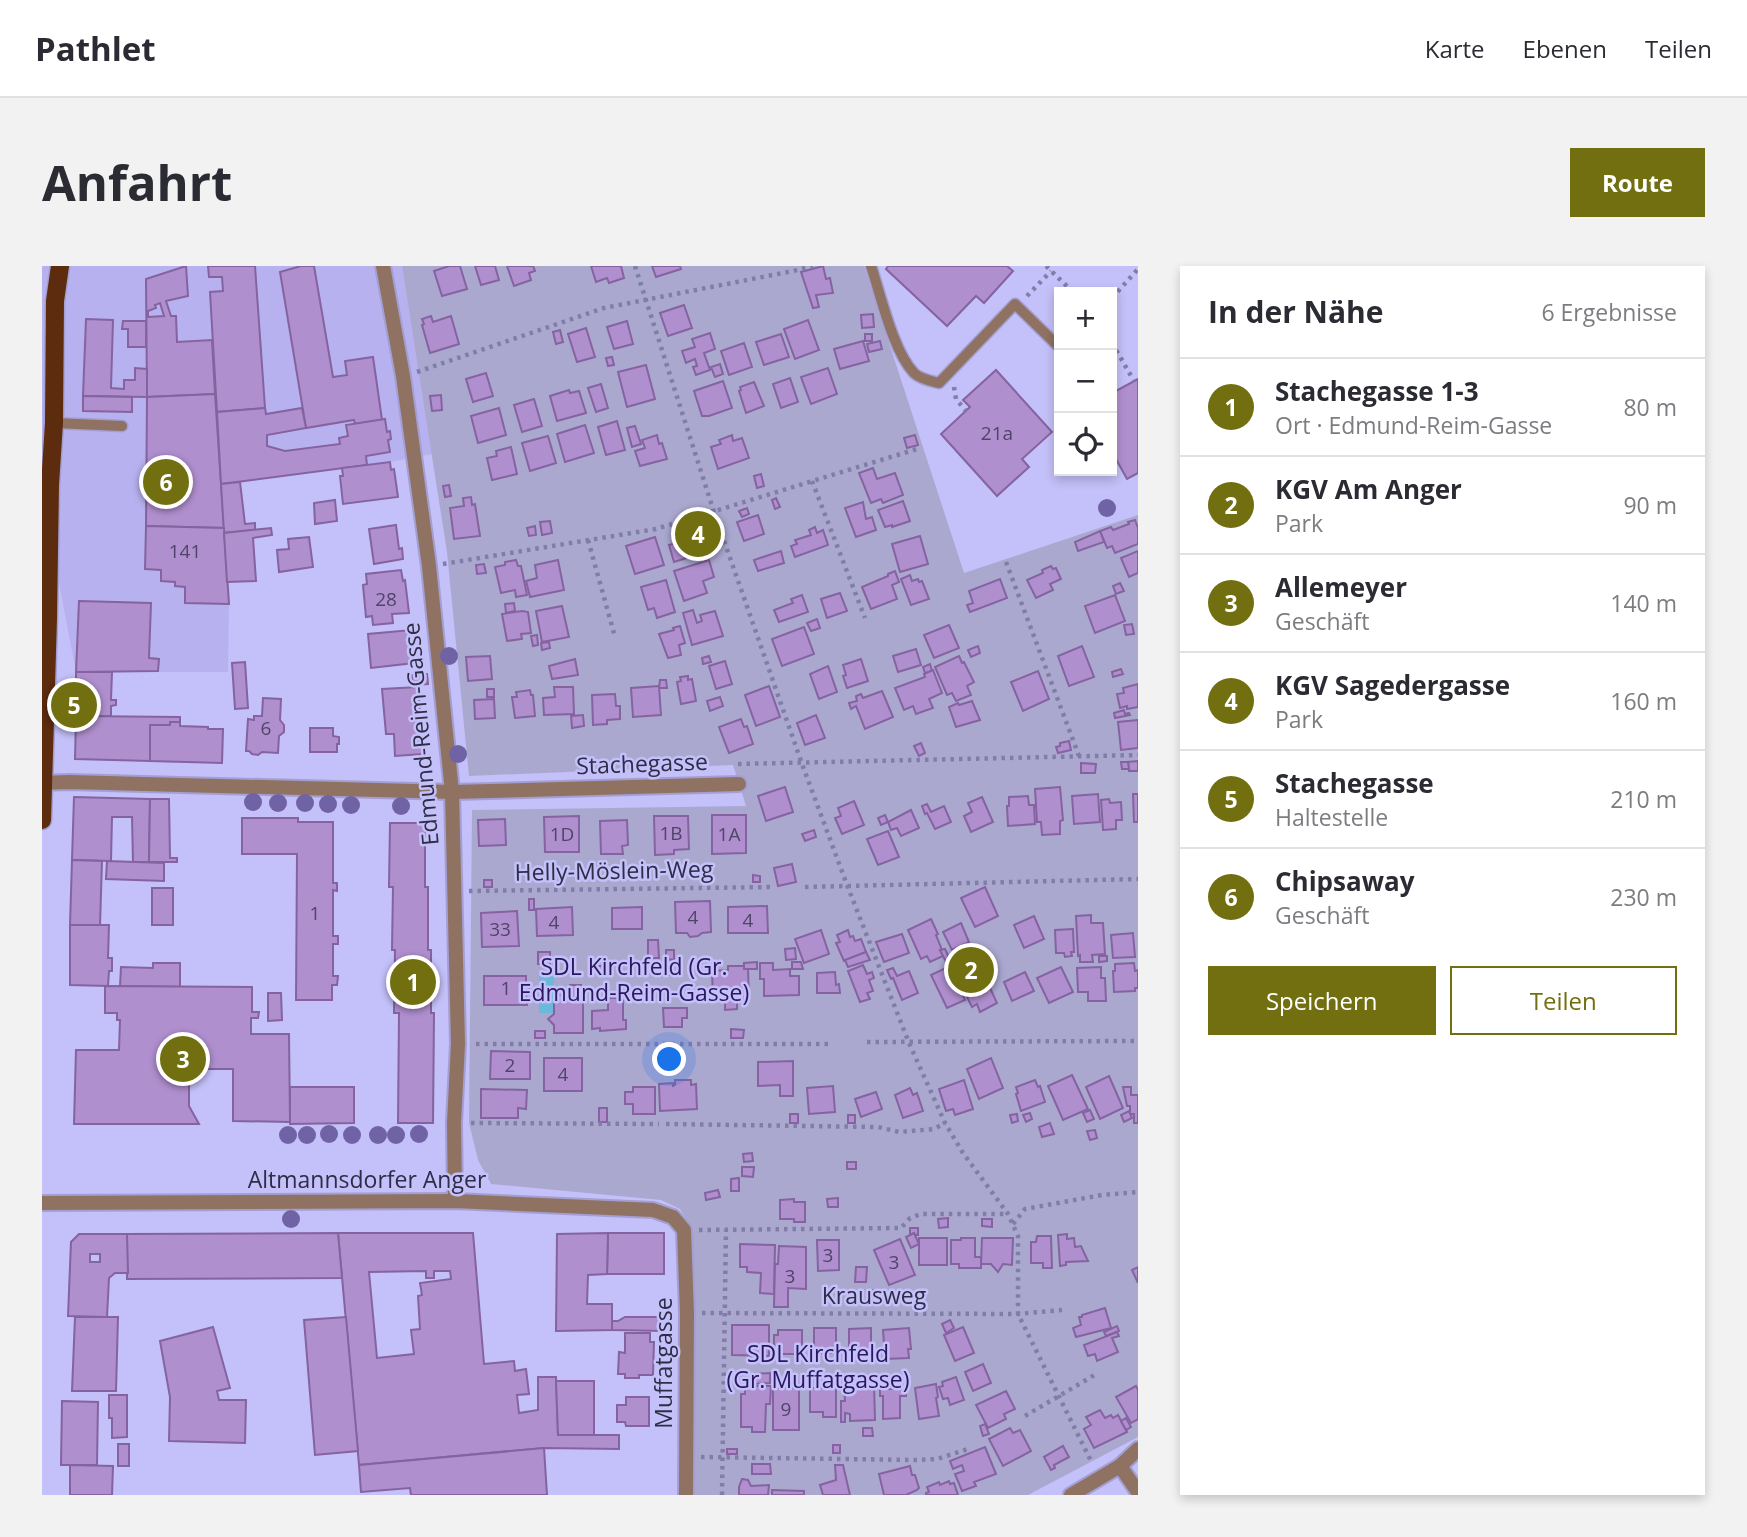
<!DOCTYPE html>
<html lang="de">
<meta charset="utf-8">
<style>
body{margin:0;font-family:"Open Sans",sans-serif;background:#f2f2f3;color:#2b2b33}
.controls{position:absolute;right:21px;top:21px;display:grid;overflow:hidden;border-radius:0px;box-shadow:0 4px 10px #0003}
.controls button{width:63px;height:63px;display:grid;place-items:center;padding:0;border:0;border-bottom:2px solid #e1e1e2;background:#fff;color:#2b2b33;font:35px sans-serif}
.you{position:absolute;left:628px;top:794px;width:24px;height:24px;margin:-18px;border:5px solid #fff;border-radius:50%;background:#1a73e8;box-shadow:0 0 0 10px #1a73e833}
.badge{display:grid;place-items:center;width:46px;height:46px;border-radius:50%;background:#726f10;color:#fff;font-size:23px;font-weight:700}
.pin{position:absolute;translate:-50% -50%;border:4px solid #fff;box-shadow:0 2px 7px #0006}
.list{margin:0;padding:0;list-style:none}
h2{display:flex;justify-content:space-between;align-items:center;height:91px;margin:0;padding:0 28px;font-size:30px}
h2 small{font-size:23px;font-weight:400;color:#7c7c81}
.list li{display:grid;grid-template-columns:46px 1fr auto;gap:21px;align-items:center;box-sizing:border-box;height:98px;padding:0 28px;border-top:2px solid #e1e1e2}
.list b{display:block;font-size:26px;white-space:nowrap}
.list p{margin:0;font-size:23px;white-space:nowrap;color:#7c7c81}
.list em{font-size:23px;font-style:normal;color:#7c7c81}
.actions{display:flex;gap:14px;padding:21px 28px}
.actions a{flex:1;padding:16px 0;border:2px solid #726f10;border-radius:0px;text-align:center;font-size:24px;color:#726f10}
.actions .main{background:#726f10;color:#fff}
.icon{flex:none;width:38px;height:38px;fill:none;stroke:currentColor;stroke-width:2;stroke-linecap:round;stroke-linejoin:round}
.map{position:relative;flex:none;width:1096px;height:1229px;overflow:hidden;border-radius:0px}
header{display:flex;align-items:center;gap:42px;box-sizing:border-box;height:98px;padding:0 35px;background:#fff;border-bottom:2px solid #e1e1e2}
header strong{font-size:33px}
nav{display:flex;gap:38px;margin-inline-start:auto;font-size:24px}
.intro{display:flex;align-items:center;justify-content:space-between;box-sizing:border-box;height:168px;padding:0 42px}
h1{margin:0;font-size:49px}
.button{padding:18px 32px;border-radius:0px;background:#726f10;color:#fff;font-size:24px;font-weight:700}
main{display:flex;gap:42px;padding:0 42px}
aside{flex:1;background:#fff;border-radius:0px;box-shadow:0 4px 10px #0003}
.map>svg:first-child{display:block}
.built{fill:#b7b2ef}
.green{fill:#aba8d0}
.water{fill:#6ab9db}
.building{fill:#b08fcf;stroke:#8463a0;stroke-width:2;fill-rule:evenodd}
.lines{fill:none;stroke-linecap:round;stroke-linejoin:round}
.service-casing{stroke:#a39fd2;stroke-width:13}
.minor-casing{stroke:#a39fd2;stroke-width:18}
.primary-casing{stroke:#a39fd2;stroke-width:21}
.path{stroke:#817da9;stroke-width:4.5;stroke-dasharray:3.5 5;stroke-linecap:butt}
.service{stroke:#907263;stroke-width:10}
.minor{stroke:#907263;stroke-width:14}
.primary{stroke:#5d2b0d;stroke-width:18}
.tree{fill:#6f63a5}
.labels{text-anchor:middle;stroke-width:5;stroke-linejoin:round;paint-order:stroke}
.number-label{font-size:19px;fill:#4f4569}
.street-label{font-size:23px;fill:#2f2c47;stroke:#c4c0f9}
.park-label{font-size:23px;fill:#2a1760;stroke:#c4c0f9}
</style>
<header>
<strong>Pathlet</strong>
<nav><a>Karte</a><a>Ebenen</a><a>Teilen</a></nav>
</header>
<div class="intro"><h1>Anfahrt</h1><a class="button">Route</a></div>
<main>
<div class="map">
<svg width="1096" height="1229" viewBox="0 0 1096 1229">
<rect width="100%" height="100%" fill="#c4c0f9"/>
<!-- built -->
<polygon class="built" points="0,0 360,0 390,188 348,196 179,218 187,338 186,406 34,406 0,229"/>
<!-- green -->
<polygon class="green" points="360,0 822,0 922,307 1096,249 1096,1171 986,1229 649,1229 649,962 638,943 619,934 449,918 436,894 427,857 430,544 704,540 691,499 427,510 405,286"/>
<!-- water -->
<polygon class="water" points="497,710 512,710 511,747 497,747"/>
<!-- building -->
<g class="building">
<path d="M144 0 146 30 124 35 129 50H134L135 76 170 74 173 128 105 131 104 13ZM118 37 122 50 106 51V45L114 42 113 39Z"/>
<polygon points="166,0 213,0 223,142 175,146 168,26 181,25 180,11 167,11"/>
<polygon points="259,0 272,0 291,111 305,109 303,95 331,91 340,154 313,158 312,154 264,162 238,6"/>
<polygon points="407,0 418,0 425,23 400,30 392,5"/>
<polygon points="433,0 453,0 457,14 439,19"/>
<polygon points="465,0 491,0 493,5 487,7 489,14 472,20"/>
<polygon points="549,0 579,0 582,12 567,17 565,12 554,16"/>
<polygon points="610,0 638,0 639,3 614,11"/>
<polygon points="781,0 784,13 788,12 791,27 774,29 777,41 771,42 759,6"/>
<polygon points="846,0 965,0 971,5 942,37 934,30 905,60 844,3"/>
<polygon points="642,39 650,62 626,70 618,47"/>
<polygon points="831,48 832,61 820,62 819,49"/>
<polygon points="389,50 391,56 409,50 417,78 388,87 380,59 382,58 380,53"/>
<polygon points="44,53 71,54 69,122 82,123 82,114 93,114 93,102 105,103 105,131 41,130"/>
<polygon points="766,54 777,84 753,93 742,63"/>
<polygon points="81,55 104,55 104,81 86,81 86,63 80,63"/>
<polygon points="585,55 591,78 572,83 565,61"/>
<polygon points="544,62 553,91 535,96 526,68"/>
<polygon points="518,64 521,76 514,78 511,66"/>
<polygon points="668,67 673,83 662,87 668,104 654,109 651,101 655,100 653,93 644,97 640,85 653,81 650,73"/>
<polygon points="739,68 747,91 722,99 714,76"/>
<rect x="823" y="68" width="7" height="7"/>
<polygon points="821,75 827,95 798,103 792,83"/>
<polygon points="838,75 840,83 827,86 825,78"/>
<polygon points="702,77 710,101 687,109 679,85"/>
<polygon points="570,91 572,99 566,100 564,92"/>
<polygon points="678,98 681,108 673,111 669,101"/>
<polygon points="604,99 613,133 585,141 576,106"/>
<polygon points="786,102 795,128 769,138 759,111"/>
<polygon points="954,104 1010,166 980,193 987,201 955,230 899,168 928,141 921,134"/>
<polygon points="444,107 451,130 431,136 424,113"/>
<polygon points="748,112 756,136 739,142 731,118"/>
<polygon points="1096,113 1096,207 1085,213 1070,186 1070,172 1072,171 1070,166 1070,127"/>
<polygon points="681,115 690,142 667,150 660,150 652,125"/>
<polygon points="712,116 722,140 704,147 697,125 699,124 698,121"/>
<polygon points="559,118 566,142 554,146 546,122"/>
<polygon points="527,124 528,127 537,125 544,147 515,155 508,130"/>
<polygon points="173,128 182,262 104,260 105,131"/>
<polygon points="399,129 400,144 390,145 388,130"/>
<polygon points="41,130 90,131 90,146 41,145"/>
<polygon points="492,133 500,160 480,166 472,139"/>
<polygon points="223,142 224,148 260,142 264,162 225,169 225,180 243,185 298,178 297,172 306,170 304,159 343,153 345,166 348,165 349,173 346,174 348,186 324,190 325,199 179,218 175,146"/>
<polygon points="457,142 464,169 436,177 429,150"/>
<polygon points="575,155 583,184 564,189 556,161"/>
<polygon points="543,159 552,187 523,196 515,168"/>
<polygon points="593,160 599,178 590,181 585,162"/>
<polygon points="615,169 617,178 620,177 625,193 598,200 593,185 603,182 600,174"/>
<polygon points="690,169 691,175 700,172 707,192 676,203 669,181 679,178 677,174"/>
<polygon points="873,169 876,179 865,182 862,172"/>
<polygon points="506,170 514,197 488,205 480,177"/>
<polygon points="469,181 475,208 450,214 445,192 455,190 454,185"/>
<polygon points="348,196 349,204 352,203 356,231 301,238 298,210 301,210 300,202"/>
<polygon points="831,202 835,213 853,207 861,229 841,237 839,233 829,237 817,207"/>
<polygon points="719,208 722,220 715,222 712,210"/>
<polygon points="198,216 203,258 213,257 213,264 182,267 179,218"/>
<polygon points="407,219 409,230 403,231 401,220"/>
<polygon points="429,231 430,239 433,238 438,270 412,273 408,242 422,240 421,232"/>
<polygon points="734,232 738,241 733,243 730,234"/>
<polygon points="293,234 295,255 273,258 272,237"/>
<polygon points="861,235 868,255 850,261 850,259 843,261 836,244"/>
<polygon points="821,236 824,253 830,251 834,264 814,271 803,242"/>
<polygon points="705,242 707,248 700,251 697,245"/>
<polygon points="716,249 722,268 702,275 695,256"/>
<polygon points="1093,254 1096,262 1096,278 1073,287 1070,280 1065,282 1058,265 1069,261 1071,264 1087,258 1086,256"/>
<polygon points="508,255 510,267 500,269 498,256"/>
<polygon points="354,259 357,283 360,282 361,293 332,298 327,263"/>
<polygon points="104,260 182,262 187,338 143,337 143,321 133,320 133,316 119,315 119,304 103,303"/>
<polygon points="493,260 494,269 487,270 485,262"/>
<polygon points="773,261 775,267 781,264 786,279 753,291 749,280 755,278 753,274 769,269 767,264"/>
<polygon points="229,262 230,269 211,272 214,315 185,316 182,267"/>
<polygon points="1058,265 1062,276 1036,285 1033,276"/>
<polygon points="878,270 886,298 858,306 850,278"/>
<polygon points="267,271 271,301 237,306 235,284 247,283 246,273"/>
<polygon points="613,271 622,299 593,308 584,280"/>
<polygon points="649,273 654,289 632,296 627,279"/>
<polygon points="739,285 742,297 716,305 712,294"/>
<polygon points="1096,285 1096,307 1087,311 1079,292"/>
<polygon points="474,294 476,300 479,300 485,329 474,331 473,324 459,327 453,301 463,299 463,296"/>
<polygon points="516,294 522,324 488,331 484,315 495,312 493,299"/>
<polygon points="667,294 672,311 661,315 665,327 642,335 632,305"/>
<polygon points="442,298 444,307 435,308 434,299"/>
<polygon points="1009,300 1011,303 1014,302 1019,313 1008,318 1011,324 994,332 985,314 1001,307 1000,304"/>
<polygon points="359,304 361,315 363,314 367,347 350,348 351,357 331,359 330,350 324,351 321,319 325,318 324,308"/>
<polygon points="853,305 857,316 850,319 855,333 829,343 820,321 846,310 846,308"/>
<polygon points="868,309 870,315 876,313 877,316 880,315 887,333 869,339 859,313"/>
<polygon points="958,313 965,332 928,346 925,339 931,337 927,325"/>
<polygon points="624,314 633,346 615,352 612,342 606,344 599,321"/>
<polygon points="1078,317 1082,325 1074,328 1071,320"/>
<polygon points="798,327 805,345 785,352 779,333"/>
<polygon points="760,329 766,346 737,356 732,344 751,337 749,333"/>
<polygon points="1073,329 1083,355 1053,367 1043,340"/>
<polygon points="37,335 109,337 107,392 117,393 116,405 34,406"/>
<polygon points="472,337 473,345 464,347 463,338"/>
<polygon points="520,340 527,371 500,376 494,345"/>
<polygon points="651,344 655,357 660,355 658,349 673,345 681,370 650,379 641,347"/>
<polygon points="480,345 486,346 489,367 479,368 480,373 465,375 460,348"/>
<polygon points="775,353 778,362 769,365 765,357"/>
<polygon points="1090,358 1092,368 1084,369 1082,359"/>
<polygon points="907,359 917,382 892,392 882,369"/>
<polygon points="638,360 643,377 637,379 639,389 626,392 617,368 632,364 631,362"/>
<polygon points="762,361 772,388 740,400 730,373"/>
<polygon points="369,364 372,397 329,402 326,368"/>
<polygon points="495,369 496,379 491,380 489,370"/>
<polygon points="507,376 508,382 500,384 499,377"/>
<polygon points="936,380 938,387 929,391 926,384"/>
<polygon points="1040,380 1052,411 1027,420 1016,390"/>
<polygon points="874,383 879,399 856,406 851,390"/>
<polygon points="448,390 450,413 426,415 424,391"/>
<polygon points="667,390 669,396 661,398 660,392"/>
<polygon points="917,390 920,397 922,396 932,416 925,420 929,429 914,435 910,427 905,429 893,401"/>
<polygon points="533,393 536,409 510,413 507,400"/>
<polygon points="819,393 826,415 805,422 801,410 804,409 801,399"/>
<polygon points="683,395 690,418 674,423 667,400"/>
<polygon points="203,396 206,442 193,443 190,397"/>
<polygon points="888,398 890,405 883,407 881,401"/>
<polygon points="786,400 795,426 777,433 768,408"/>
<polygon points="1079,403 1081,408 1071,411 1070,406"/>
<polygon points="891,404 900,427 887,433 891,442 874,448 871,440 862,444 853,422 883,411 882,408"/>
<polygon points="996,405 1007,433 981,445 969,416"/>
<polygon points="34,406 70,406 69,434 74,434 74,439 69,440 69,450 34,450"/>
<polygon points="385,408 386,418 371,419 370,409"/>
<polygon points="646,410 646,414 650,413 654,435 639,438 635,416 639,415 638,411"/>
<polygon points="618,414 624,414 625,422 617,422"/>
<polygon points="1096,418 1096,441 1085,443 1085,440 1078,442 1075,428 1082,427 1081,422"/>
<polygon points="617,420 619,449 591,451 589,422"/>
<polygon points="727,420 738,451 714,460 703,429"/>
<polygon points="376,421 380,466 378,466 379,476 380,476 381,488 353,490 352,468 344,468 340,423"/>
<polygon points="512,421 531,421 532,448 502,449 501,432 513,431"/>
<rect x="445" y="423" width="7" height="8"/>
<polygon points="488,424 489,429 491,429 493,450 473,452 470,431 475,431 474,426"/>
<polygon points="840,425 851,451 823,463 814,440 809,443 807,437 815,435 814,430 819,428 821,432"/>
<polygon points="573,428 574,440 578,440 578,453 565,454 565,458 551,459 550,429"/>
<polygon points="678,431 681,440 668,445 665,435"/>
<polygon points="221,432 239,433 238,454 242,459 242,466 237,470 236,487 220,486 216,489 210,488 207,485 204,485 206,453 212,454 212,450 220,450"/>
<polygon points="452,433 453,452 433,453 432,434"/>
<polygon points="930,435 938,454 914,461 907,441 916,437 917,439"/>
<polygon points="1082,444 1083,448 1087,447 1088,449 1073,452 1072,447"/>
<polygon points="541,449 542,460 530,462 529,450"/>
<polygon points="774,449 783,472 763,479 755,457"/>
<polygon points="34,450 138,451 138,456 128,456 128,459 108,459 108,495 33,493"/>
<polygon points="699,453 702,461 705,460 711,478 687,487 677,461"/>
<polygon points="1096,454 1096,482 1079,484 1076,456"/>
<polygon points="128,456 138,456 138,460 166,461 166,463 181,463 180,497 108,495 108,459 128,459"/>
<polygon points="268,462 291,462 291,470 297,471 297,478 295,478 295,486 268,486"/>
<polygon points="1027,475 1029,484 1016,487 1014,481 1018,480 1018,477"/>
<polygon points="879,477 883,487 877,490 872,480"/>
<polygon points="1096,495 1096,505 1087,505 1086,496"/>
<polygon points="1079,496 1086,496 1087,503 1080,503"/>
<polygon points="1039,497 1054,498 1053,507 1039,507"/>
<polygon points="743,521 751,546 724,555 716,530"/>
<polygon points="1018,521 1021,554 1018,555 1018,568 1000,569 999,556 995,556 993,523"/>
<polygon points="1056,528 1058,556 1032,558 1030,530"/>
<polygon points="1091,528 1096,528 1096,556 1092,556"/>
<polygon points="986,530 987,539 992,539 993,558 966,560 965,540 967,540 967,531"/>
<polygon points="32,531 108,533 107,596 91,596 90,551 70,551 69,595 30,594"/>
<polygon points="940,531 951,556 929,566 922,550 930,546 926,537"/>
<polygon points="108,533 127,533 128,592 135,592 135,596 107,596"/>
<polygon points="1067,533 1068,537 1079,536 1080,554 1074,554 1074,563 1061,564 1059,534"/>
<polygon points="812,535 822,559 800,568 793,552 799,550 796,542"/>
<polygon points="885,538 889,546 902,540 909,556 893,563 885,547 883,548 880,540"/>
<polygon points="869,544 877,562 859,570 855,562 849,564 846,556"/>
<polygon points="670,549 704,549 704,587 670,588"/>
<polygon points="843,549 846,556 839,559 836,552"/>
<polygon points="537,550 537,586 503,586 502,551"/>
<polygon points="612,550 646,550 647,583 632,584 632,588 613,589"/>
<polygon points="200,552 256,552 256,556 291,556 291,617 295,617 295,625 291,624 291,670 296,670 296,678 291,678 291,710 296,710 295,719 290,719 290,734 254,734 255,588 200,588"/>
<polygon points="463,553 464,579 437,580 436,554"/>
<polygon points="585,554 586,579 580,580 581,588 559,588 558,555"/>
<polygon points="348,557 383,557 383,621 386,621 386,684 389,684 389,747 392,747 391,857 356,857 357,747 352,747 353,684 350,684 351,621 347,621"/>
<polygon points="772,564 774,571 763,575 760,568"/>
<polygon points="846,565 857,591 836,599 825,573"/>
<polygon points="30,594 60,595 58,659 28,659"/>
<polygon points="65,595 122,597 122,615 64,613"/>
<polygon points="750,598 754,616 736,620 732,602"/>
<polygon points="646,600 646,607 633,607 633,601"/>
<polygon points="711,609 718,610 718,616 711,616"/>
<rect x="442" y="614" width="8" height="7"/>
<polygon points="943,621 956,650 933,661 919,632"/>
<rect x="110" y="622" width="21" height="37"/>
<rect x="487" y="633" width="5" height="11"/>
<polygon points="668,635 669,666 660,667 656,670 648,671 645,667 634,667 633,636"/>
<polygon points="725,640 726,667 686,667 686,641"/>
<polygon points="530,641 531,669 495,670 494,643"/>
<polygon points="600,641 600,663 570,663 570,642"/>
<polygon points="475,645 477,680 440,681 439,647"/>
<polygon points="1049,649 1049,657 1061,657 1063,688 1050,689 1051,696 1038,696 1038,689 1036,690 1034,650"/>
<polygon points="992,650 1002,673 982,682 972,659"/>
<polygon points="889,653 896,668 894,669 900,684 898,684 901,690 888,696 885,690 879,693 866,664"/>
<polygon points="919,657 927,676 910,684 901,666"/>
<polygon points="28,659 67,659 66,692 70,692 70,705 67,705 66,720 28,719"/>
<polygon points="1031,663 1032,686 1029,686 1030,690 1023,691 1022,687 1014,687 1013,664"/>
<polygon points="779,664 787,688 762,697 753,673"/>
<polygon points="806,664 808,671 811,670 813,675 819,673 824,686 802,695 794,677 798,676 795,669"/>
<polygon points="1091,667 1093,691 1071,692 1069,669"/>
<polygon points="860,668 867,687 842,696 834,676"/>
<polygon points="606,674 616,674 617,692 606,692"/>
<polygon points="753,682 754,693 744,694 743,683"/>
<polygon points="903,683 908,694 904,696 898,684"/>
<polygon points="624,684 632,684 632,694 624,693"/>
<rect x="496" y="686" width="12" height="12"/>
<polygon points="824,686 828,694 806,701 803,694"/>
<polygon points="1057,690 1065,690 1065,695 1057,696"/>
<polygon points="715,696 715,703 702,703 702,697"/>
<polygon points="750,696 759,696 761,703 750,703"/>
<polygon points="111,697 138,697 138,721 78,720 79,701 111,702"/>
<polygon points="718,697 731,697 731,704 748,703 748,710 757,710 757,729 722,730 722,713 718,713"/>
<polygon points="909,697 918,697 923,708 919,710 918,708 915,710"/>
<polygon points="1092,697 1093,705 1096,704 1096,722 1093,722 1093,725 1072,726 1071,705 1073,705 1073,698"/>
<polygon points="821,699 825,708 830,706 832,712 827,714 831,725 825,727 828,733 818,736 806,705"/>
<polygon points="555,700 570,700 570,706 556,707"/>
<polygon points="686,700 702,700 702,703 706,703 707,733 695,734 695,743 683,744 683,734 671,735 670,705 686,704"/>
<polygon points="611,701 629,701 628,709 612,710"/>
<polygon points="906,701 909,706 913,704 920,720 917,721 923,734 905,742 889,709"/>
<polygon points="1019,701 1031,726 1007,737 995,712"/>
<polygon points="1059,701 1059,712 1063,712 1064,735 1046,735 1046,726 1036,726 1035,702"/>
<polygon points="851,702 855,710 867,705 876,727 860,734 851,712 849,713 845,704"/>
<polygon points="793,706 794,719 797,718 798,727 775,727 775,707"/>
<polygon points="983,706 992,725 970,735 962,716"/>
<polygon points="442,710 484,710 484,717 487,717 487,727 484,727 485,739 442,739"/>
<polygon points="943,711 955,737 938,746 935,738 930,741 920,721"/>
<polygon points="528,719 539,719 539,729 541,729 541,767 512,767 512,759 506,753 512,748 512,729 528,729"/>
<polygon points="63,720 210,721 210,746 217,746 216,752 209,752 209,768 247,768 248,856 191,855 191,803 147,803 147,840 157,858 32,858 34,784 77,784 78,754 75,754 75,747 63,747"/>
<polygon points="226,727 239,727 240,754 226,755"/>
<polygon points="566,732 575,732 575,735 581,735 581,754 584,754 584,763 558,765 558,762 550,763 550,745 566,744"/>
<polygon points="621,742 645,742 645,752 640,752 640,761 622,761"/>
<polygon points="689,763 702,764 701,772 689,772"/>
<rect x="493" y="765" width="10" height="7"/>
<polygon points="449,785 488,786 488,813 448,813"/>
<rect x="502" y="792" width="38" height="33"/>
<polygon points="949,792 961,822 937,833 925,803"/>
<polygon points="751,795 751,830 738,830 738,819 716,820 716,796"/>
<polygon points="1030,809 1046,843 1021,854 1006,820"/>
<polygon points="1067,810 1081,842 1058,853 1044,821"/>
<polygon points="633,814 649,814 649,819 654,818 655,843 618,845 617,818 631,817 631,820 633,819"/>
<polygon points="922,814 931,843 913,849 911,843 904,845 897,823"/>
<polygon points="993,814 996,821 998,820 1003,836 979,845 974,828 976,827 974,821"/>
<polygon points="791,820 793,846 767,848 765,822"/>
<polygon points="248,821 312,821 312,857 248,858"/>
<polygon points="591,821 613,821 613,848 591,848 591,838 583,838 583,826 591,826"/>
<polygon points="1081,821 1089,821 1089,829 1096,829 1096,857 1092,857 1092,848 1088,848 1088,840 1085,840"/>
<polygon points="868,822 871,829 875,827 881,845 861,852 853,829"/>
<polygon points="439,823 485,824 484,843 476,842 476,852 439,852"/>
<polygon points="834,826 840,843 819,851 813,833"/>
<rect x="557" y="842" width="8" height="14"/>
<polygon points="1048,844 1052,853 1045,856 1041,847"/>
<polygon points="1087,845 1090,852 1082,856 1079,849"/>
<polygon points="988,847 990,853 984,856 981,849"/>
<rect x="748" y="848" width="8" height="9"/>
<polygon points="975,848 976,855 970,857 968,849"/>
<rect x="806" y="849" width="7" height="8"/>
<polygon points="1008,857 1012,868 1000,871 997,861"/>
<polygon points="1053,864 1055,872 1048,874 1045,865"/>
<polygon points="710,887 711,895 702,896 701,888"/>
<rect x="805" y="896" width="9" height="7"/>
<polygon points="700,901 712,901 711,911 700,910"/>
<polygon points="697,912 697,925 689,925 689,913"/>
<polygon points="676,924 678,931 664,934 663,927"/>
<polygon points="796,932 796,941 786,941 785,933"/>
<polygon points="752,933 752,936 763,936 763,956 752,956 752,953 738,953 738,934"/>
<polygon points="906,952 906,961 897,962 896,953"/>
<polygon points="940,953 950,953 950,961 940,960"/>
<polygon points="868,962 876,962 876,969 873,969 872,967 868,969"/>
<path d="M296 967H431L442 1098 472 1095 473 1105 484 1103 487 1128 475 1129 477 1147 496 1144V1111H514L516 1169H577V1183L502 1182 317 1199ZM384 1005V1012H392V1005H408L409 1013 378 1017 380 1029 376 1030 378 1063 369 1064 372 1088 335 1092 327 1006Z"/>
<polygon points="296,967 300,1012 85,1013 85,968"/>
<polygon points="566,967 622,967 622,1008 565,1008"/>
<polygon points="566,967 565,1008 546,1009 545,1038 570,1038 570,1064 514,1065 515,968"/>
<polygon points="872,967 877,978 869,982 864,971"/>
<path d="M37 968H85L86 1007H73L67 1012 65 1051 26 1050 29 976ZM48 988H58V996H48Z"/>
<polygon points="1025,968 1025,973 1032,972 1033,981 1039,980 1046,995 1024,996 1024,999 1018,1000 1016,969"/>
<polygon points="995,970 1009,970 1010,1002 1001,1002 1001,997 989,997 989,976 994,976"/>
<rect x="877" y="972" width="28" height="27"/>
<polygon points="919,972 933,972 933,991 939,991 939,1002 917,1002 917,998 909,998 909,974 919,974"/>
<polygon points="940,972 971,972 970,999 961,998 956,1006 949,998 939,998"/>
<polygon points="858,973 873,1009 847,1019 832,984"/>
<polygon points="775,974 797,974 797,1004 776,1005"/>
<polygon points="698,978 733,979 732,1028 718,1027 719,1007 705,1006 705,1001 698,1001"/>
<polygon points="737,980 764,981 764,1023 746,1022 746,1041 732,1041 733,998 736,998"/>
<polygon points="814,1001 825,1001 824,1016 813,1016"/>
<polygon points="1096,1001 1096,1017 1090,1004"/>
<polygon points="826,1024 833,1024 833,1033 825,1032"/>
<polygon points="1063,1042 1069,1062 1034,1071 1031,1062 1039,1059 1037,1051 1040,1051 1040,1049"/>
<polygon points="33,1051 76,1051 74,1125 30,1125"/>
<polygon points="304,1051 316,1185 273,1189 262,1054"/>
<polygon points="583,1051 621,1051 621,1065 570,1064 570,1055 576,1055"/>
<polygon points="908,1054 912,1062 904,1067 900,1058"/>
<polygon points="690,1059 727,1059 727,1090 690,1089"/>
<polygon points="1075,1060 1077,1065 1064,1070 1062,1066"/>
<polygon points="171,1061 188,1122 175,1125 177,1134 204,1134 203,1177 127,1175 128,1131 118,1075"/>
<polygon points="921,1061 932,1087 913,1095 902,1069"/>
<rect x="772" y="1062" width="22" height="25"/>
<polygon points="829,1062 829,1086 807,1086 807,1063"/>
<polygon points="867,1062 869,1083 866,1083 867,1092 843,1093 841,1064"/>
<polygon points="736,1064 760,1064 760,1088 732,1088 732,1069 736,1069"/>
<polygon points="1075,1066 1077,1070 1070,1072 1076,1086 1055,1095 1053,1088 1046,1090 1042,1079"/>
<polygon points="583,1067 608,1067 608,1076 612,1076 611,1109 597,1109 597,1112 583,1112 583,1108 576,1108 577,1086 583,1087"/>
<polygon points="941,1098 949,1117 931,1125 923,1106"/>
<polygon points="728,1107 728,1117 711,1118 711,1108"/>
<polygon points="914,1111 922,1134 908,1139 906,1132 901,1133 897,1121 901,1120 900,1116"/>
<polygon points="514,1115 552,1115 552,1169 516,1169"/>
<polygon points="894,1118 896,1131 894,1132 897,1150 877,1153 873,1122"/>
<polygon points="832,1119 833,1154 808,1155 808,1148 803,1147 803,1156 799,1156 799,1135 803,1135 802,1120"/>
<polygon points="703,1120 729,1120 728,1138 724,1138 723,1166 710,1166 710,1161 699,1161 699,1128 703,1128"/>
<polygon points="1094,1120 1096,1124 1096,1153 1089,1157 1074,1131"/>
<rect x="731" y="1122" width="26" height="42"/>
<polygon points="768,1122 794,1122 794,1151 781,1151 781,1146 768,1146"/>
<polygon points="838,1123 864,1123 864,1130 858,1130 858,1152 841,1153 841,1130 838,1130"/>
<polygon points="964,1125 973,1143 962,1148 964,1153 946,1162 934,1139"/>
<polygon points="67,1129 85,1129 85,1171 70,1172 70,1152 67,1152"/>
<polygon points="584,1131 607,1131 607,1160 584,1160 583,1156 575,1156 575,1139 584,1139"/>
<polygon points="20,1135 56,1136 55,1199 19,1199"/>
<polygon points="1058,1144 1063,1152 1069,1149 1071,1152 1076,1149 1085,1166 1052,1182 1042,1163 1049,1159 1044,1151"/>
<polygon points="1084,1152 1089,1161 1084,1164 1079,1155"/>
<polygon points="943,1158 947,1168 941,1170 938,1160"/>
<polygon points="821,1162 830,1162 831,1170 821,1170"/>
<polygon points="968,1162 971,1167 978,1164 989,1185 961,1200 947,1173"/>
<rect x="76" y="1178" width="11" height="22"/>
<rect x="791" y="1179" width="7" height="8"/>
<polygon points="1021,1180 1027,1191 1012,1199 1013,1202 1009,1204 1002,1191"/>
<polygon points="943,1181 954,1208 932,1216 934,1220 920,1225 913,1208 922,1205 920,1199 911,1203 908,1195"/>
<polygon points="502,1182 505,1229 369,1229 368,1222 319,1226 317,1199"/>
<rect x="685" y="1183" width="10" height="5"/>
<polygon points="710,1198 728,1198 729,1208 710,1208"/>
<polygon points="28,1199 71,1200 70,1229 28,1229"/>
<polygon points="793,1199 801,1199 808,1229 781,1229 778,1219 794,1214"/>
<polygon points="868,1200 870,1209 873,1209 877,1222 875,1224 864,1229 842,1229 837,1208"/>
<polygon points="700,1213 706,1214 709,1220 727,1219 726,1229 697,1229 697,1221"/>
<polygon points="907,1215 908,1218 912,1217 916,1229 884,1229 884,1227 887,1226 885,1221 897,1216 898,1219"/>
<polygon points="730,1224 762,1225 762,1229 730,1229"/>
</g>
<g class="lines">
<defs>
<g id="service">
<path d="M829 0C839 30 851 85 872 107 878 113 889 115 897 117L973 38 1015 79"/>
<polyline points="12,157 80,160"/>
</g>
<g id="minor">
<polyline points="341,0 361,110 387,300 410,526 416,778 412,857 413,935"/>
<polyline points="0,517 27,516 410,526 697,518"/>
<polyline points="0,937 413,935 611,944 631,951 642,964 645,1047 644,1229"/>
<polyline points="1078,1200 1096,1226"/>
<polyline points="1029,1229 1078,1200 1096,1183"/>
</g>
<polyline id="primary" points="0,554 6,352 8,219 12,157 13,35 18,0"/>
</defs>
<!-- service casing -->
<use href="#service" class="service-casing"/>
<!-- minor casing -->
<use href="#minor" class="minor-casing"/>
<!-- primary casing -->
<use href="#primary" class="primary-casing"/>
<!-- path -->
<g class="path">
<polyline points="593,0 672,246 760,498 805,619 867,777 903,857 921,887 966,948 976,970 976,1048 1050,1197"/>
<polyline points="1004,0 1031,26"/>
<polyline points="985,30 1009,5"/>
<polyline points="1070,32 1096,3"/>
<polyline points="1070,77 1092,115"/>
<polyline points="375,106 562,42 751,5 771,0"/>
<polyline points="912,121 914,133 924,145"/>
<polyline points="770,215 823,352"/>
<polyline points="546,274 573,371"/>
<polyline points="964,296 1037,490"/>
<polyline points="401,298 614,263 875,183"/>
<polyline points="696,498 1096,489"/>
<polyline points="763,621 1096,613"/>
<polyline points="427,625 731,621"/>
<polyline points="825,776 1096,775"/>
<polyline points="434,778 786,778"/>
<polyline points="429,857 617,858"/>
<polyline points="624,858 836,861 857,866 892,863 903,857"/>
<polyline points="971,958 983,943 1060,929 1096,926"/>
<polyline points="657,964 859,962 868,952 879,948 965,948"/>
<polyline points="660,1047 976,1048 1020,1044"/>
<polyline points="983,1150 1056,1107"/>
<polyline points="659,1191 874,1194 895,1193 926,1183"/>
<polyline points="680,1229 684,964"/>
</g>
<!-- service -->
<use href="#service" class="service"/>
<!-- minor -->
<use href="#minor" class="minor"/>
<!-- primary -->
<use href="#primary" class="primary"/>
</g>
<!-- trees -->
<g class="tree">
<circle cx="1065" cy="242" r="9"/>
<circle cx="407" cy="390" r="9"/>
<circle cx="416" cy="488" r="9"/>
<circle cx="211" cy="536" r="9"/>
<circle cx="236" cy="537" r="9"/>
<circle cx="263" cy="537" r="9"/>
<circle cx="286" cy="538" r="9"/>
<circle cx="309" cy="539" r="9"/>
<circle cx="359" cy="540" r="9"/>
<circle cx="287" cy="868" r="9"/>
<circle cx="377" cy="868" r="9"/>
<circle cx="246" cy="869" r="9"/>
<circle cx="265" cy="869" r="9"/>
<circle cx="310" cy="869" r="9"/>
<circle cx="336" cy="869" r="9"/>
<circle cx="354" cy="869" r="9"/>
<circle cx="249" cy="953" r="9"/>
</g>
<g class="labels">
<!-- number labels -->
<g class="number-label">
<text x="955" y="174">21a</text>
<text x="143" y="292">141</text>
<text x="344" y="340">28</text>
<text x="224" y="469">6</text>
<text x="629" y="574">1B</text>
<text x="520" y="575">1D</text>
<text x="687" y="575">1A</text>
<text x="273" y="654">1</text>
<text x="651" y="658">4</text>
<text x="706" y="661">4</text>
<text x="512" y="663">4</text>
<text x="458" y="670">33</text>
<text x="464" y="729">1</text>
<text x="468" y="806">2</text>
<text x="521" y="815">4</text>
<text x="786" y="996">3</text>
<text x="852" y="1003">3</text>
<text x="748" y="1017">3</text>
<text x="744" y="1150">9</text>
</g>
<!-- street labels -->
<g class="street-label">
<text transform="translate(379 468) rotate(-95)" y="8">Edmund-Reim-Gasse</text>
<text transform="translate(600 498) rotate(-2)" y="8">Stachegasse</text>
<text transform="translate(572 605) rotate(-1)" y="8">Helly-Möslein-Weg</text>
<text x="325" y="922">Altmannsdorfer Anger</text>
<text x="832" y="1038">Krausweg</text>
<text transform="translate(622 1097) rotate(-90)" y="8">Muffatgasse</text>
</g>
<!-- park labels -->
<g class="park-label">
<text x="592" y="709">SDL Kirchfeld (Gr.<tspan x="592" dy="26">Edmund-Reim-Gasse)</tspan></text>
<text x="776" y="1096">SDL Kirchfeld<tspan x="776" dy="26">(Gr. Muffatgasse)</tspan></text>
</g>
</g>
</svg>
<div class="controls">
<button>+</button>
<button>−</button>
<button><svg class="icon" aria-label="locate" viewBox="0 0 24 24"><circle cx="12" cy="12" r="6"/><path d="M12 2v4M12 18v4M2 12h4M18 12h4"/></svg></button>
</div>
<div class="you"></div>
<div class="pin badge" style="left:371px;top:716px">1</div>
<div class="pin badge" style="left:929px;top:704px">2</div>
<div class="pin badge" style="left:141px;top:793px">3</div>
<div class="pin badge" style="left:656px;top:268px">4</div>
<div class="pin badge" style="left:32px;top:439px">5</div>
<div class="pin badge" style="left:124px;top:216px">6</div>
</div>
<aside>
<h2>In der Nähe<small>6 Ergebnisse</small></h2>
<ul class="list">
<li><span class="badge">1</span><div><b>Stachegasse 1-3</b><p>Ort · Edmund-Reim-Gasse</p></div><em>80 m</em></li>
<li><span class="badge">2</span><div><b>KGV Am Anger</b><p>Park</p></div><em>90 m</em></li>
<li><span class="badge">3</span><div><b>Allemeyer</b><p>Geschäft</p></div><em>140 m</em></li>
<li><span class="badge">4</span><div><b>KGV Sagedergasse</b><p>Park</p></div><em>160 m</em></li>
<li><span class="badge">5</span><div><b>Stachegasse</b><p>Haltestelle</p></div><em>210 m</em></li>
<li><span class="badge">6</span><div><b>Chipsaway</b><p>Geschäft</p></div><em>230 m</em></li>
</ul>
<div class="actions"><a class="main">Speichern</a><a>Teilen</a></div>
</aside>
</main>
